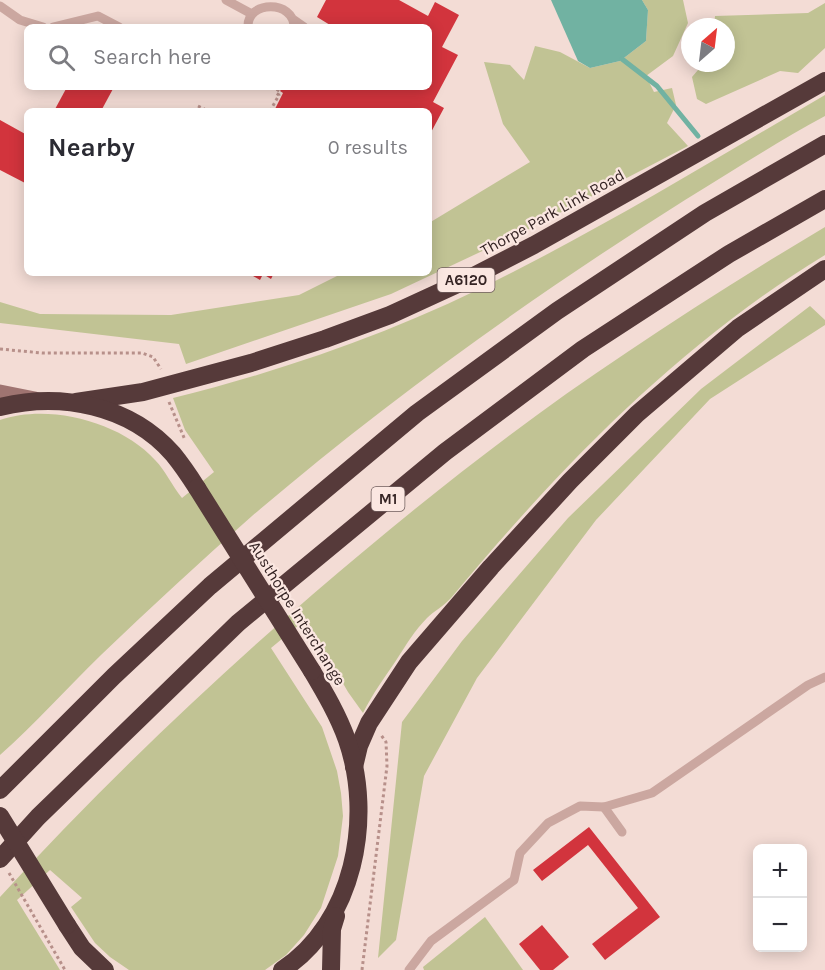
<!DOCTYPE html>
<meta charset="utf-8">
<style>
body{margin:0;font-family:Karla,sans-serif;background:#f2f2f3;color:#2b2b33}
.controls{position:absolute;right:18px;bottom:18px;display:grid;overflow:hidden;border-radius:9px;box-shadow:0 3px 15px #0003}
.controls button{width:54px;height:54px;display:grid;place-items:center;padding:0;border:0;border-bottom:2px solid #e1e1e2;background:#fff;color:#2b2b33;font:30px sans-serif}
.compass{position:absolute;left:681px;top:18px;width:54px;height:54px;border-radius:50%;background:#fff;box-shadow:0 3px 15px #0003;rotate:28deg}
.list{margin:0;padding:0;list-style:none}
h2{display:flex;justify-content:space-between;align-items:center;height:78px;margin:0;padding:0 24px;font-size:26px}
h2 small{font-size:20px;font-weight:400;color:#7c7c81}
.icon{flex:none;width:33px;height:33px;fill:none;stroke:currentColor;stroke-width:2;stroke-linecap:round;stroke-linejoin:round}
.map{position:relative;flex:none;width:825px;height:970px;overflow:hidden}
.search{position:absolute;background:#fff;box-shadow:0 3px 15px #0003;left:24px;top:24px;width:408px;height:66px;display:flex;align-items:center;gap:15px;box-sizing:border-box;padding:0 21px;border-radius:9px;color:#7c7c81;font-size:22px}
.panel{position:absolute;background:#fff;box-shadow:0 3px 15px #0003;left:24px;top:108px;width:408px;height:168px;border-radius:9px}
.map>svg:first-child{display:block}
.green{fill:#c1c394}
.water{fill:#71b2a2}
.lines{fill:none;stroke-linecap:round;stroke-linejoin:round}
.stream{stroke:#71b2a2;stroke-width:5}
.building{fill:#d2343d}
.path{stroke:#b7908a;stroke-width:3;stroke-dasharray:3 3;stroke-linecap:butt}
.lane{stroke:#cba7a0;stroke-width:9}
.secondary{stroke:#9f7471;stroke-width:15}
.highway{stroke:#563a3a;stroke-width:18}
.highway-bridge{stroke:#563a3a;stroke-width:18}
.labels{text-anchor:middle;stroke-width:4.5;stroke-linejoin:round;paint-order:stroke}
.shield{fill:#fbe7e1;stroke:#705e5d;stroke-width:1.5}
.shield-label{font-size:15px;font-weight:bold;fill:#352424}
.street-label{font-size:16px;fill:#352424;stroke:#fbe7e1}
</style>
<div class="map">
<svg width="825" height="970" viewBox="0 0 825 970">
<rect width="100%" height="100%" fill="#f3dcd5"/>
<!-- green -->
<g class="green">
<polygon points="642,0 683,0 688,23 673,56 646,76 654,92 672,88 676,105 667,123 688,146 527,230 391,294 186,364 179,344 0,323 0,302 40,314 171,315 299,295 343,273 429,273 429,223 530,162 503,124 484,62 510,65 524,80 535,46 560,52 590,68 620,61 646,41 648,10"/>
<polygon points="825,3 825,48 798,73 780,71 706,104 697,99 692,77 704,63 726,63 726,27 714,27 715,16 808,13"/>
<path d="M825 95V116C777 142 732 171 685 200 534 295 388 400 252 516 201 561 150 608 101 655 67 688 35 724 0 755V420C49 403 121 422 155 460 166 471 172 486 182 498L214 472 185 430 173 398C290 369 406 328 513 272 619 218 722 155 825 95Z"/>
<path d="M825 227V255C680 343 559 468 451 598 444 606 434 611 427 618 415 630 406 645 397 659 385 677 373 693 363 713L348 692 306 619 271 648 322 727 337 771 341 793 343 816 338 856 321 908 304 935 286 955 265 970H129L110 957 95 943 71 907 82 898 50 870 17 900 60 970H0V897C98 790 202 690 312 595 412 509 516 426 626 353 691 309 758 267 825 227Z"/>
<polygon points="810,306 825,320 825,325 710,399 596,520 477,678 424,776 396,940 378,958 402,722 462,641 568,518 701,389"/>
<polygon points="485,917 523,970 424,970 423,967"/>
</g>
<!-- water -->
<polygon class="water" points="551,0 642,0 648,10 646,41 620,61 590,68 578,61"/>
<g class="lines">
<!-- stream -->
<polyline class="stream" points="622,59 657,86 698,136"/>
</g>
<!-- building -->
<g class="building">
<polygon points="326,0 399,0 428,16 435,2 459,15 442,47 458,55 433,102 444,108 429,136 429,111 274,111 283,93 280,91 283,87 429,87 429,27 329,27 330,25 317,17"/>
<polygon points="67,87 114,87 101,111 54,111"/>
<polygon points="0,120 27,135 27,184 0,170"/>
<polygon points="248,273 274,273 271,279 263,274 260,280"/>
<polygon points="589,827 660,917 605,960 592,944 638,908 588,845 542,881 533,870"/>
<polygon points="542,925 569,957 553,970 540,970 519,944"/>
</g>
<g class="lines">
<!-- path -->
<g class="path">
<polyline points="198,106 208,111"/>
<polyline points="270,111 279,95 276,93 280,87"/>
<polyline points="0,349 42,353 142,353 153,357 161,369"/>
<polyline points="169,402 185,440"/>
<polyline points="9,873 65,970"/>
<polyline points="362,970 387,766 386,742 381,735"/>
</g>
<!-- lane -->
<g class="lane">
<polyline points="226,0 250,13"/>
<polyline points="0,6 20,20 43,27"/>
<polyline points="294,20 304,27"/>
<polyline points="53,27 98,16 119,27"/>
<path d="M248 27C247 0 294 0 294 27"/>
<polyline points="604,807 622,832"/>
<polyline points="409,970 431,941 514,880 520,853 548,823 580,806 604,807 652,793 808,685 825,677"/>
</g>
<!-- secondary -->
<polyline class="secondary" points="0,392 35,399"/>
<!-- highway -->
<g class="highway">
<polyline points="76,402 143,392 251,363 325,339 390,315 464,281 534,245 825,81"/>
<path d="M0 407C61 392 130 405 173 454 182 465 190 477 197 488"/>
<polyline points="354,767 359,746 369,723 409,662 491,567 570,481 637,414 738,328 825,269"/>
<polyline points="0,790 114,676 210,586 417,413 557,311 705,213 825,144"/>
<polyline points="0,859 38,817 238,623 445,452 583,349 729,254 825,199"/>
<polyline points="67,925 82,948 105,970"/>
<path d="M282 970C354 923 374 818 347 740 338 715 325 693 312 671"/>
<polyline points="331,970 332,929 336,916"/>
</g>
<!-- highway-bridge -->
<g class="highway-bridge">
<polyline points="197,488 312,671"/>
<polyline points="0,816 67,925"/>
</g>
</g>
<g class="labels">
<!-- shield labels -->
<g class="shield">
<rect x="437.5" y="268" width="57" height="24" rx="4.5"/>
<rect x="371.5" y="487" width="33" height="24" rx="4.5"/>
</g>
<g class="shield-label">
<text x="466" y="285">A6120</text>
<text x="388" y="504">M1</text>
</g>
<!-- street labels -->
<g class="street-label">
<text transform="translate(552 212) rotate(-29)" y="6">Thorpe Park Link Road</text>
<text transform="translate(298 613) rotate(58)" y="6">Austhorpe Interchange</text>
</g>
</g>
</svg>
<div class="controls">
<button>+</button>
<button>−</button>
</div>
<svg class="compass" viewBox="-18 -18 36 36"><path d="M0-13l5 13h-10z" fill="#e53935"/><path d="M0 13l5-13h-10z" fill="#7c7c81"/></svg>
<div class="search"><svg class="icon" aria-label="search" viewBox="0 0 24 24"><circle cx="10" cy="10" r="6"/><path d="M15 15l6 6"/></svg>Search here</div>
<section class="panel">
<h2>Nearby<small>0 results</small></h2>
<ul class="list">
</ul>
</section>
</div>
